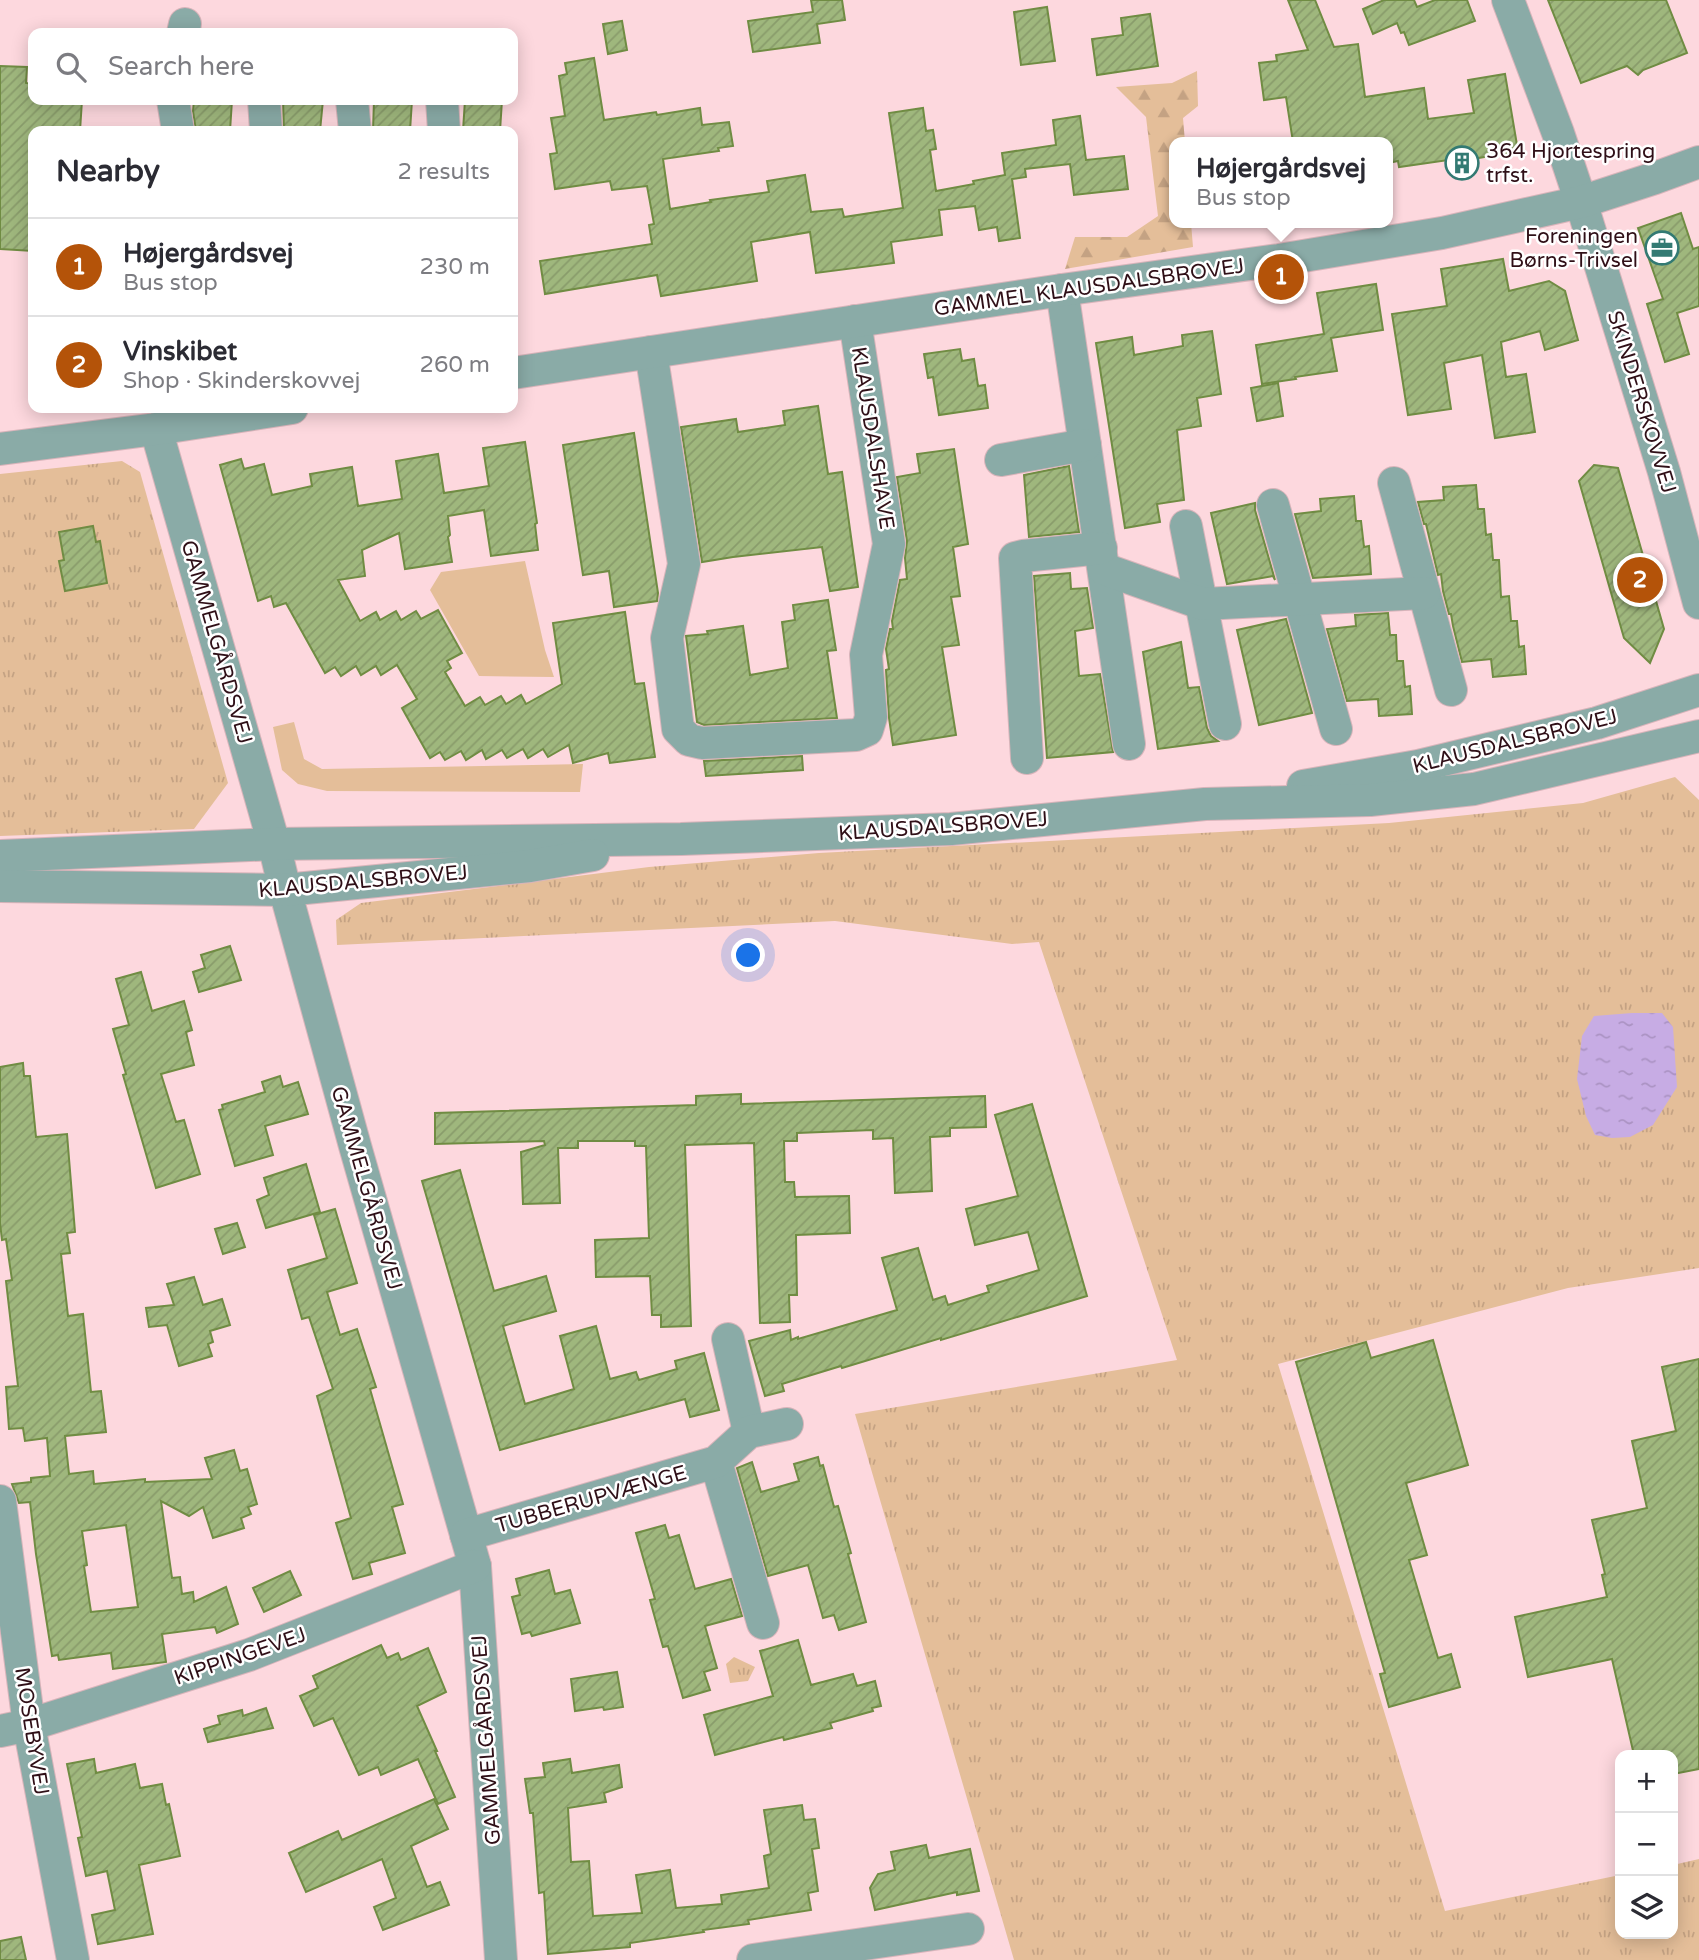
<!DOCTYPE html>
<meta charset="utf-8">
<style>
body{margin:0;font-family:"Varela Round",sans-serif;background:#f7f7f7;color:#2b2b33}
.controls{position:absolute;right:21px;bottom:21px;display:grid;overflow:hidden;border-radius:14px;box-shadow:0 4px 18px #0003}
.controls button{width:63px;height:63px;display:grid;place-items:center;padding:0;border:0;border-bottom:2px solid #e1e1e2;background:#fff;color:#2b2b33;font:35px sans-serif}
.you{position:absolute;left:749px;top:956px;width:24px;height:24px;margin:-18px;border:5px solid #fff;border-radius:50%;background:#1a73e8;box-shadow:0 0 0 10px #1a73e833}
.badge{display:grid;place-items:center;width:46px;height:46px;border-radius:50%;background:#b45309;color:#fff;font-size:23px;font-weight:700}
.pin{position:absolute;translate:-50% -50%;border:4px solid #fff;box-shadow:0 2px 7px #0006}
.popup{position:absolute;left:1169px;top:137px;width:224px;height:91px;box-sizing:border-box;display:grid;place-content:center;border-radius:14px;background:#fff;filter:drop-shadow(0 2px 5px #0005);font-size:23px;white-space:nowrap;color:#7c7c81}
.popup b{font-size:26px;color:#2b2b33}
.popup::after{content:'';position:absolute;left:50%;top:100%;margin-left:-14px;border:14px solid transparent;border-top-color:#fff}
.list{margin:0;padding:0;list-style:none}
h2{display:flex;justify-content:space-between;align-items:center;height:91px;margin:0;padding:0 28px;font-size:30px}
h2 small{font-size:23px;font-weight:400;color:#7c7c81}
.list li{display:grid;grid-template-columns:46px 1fr auto;gap:21px;align-items:center;box-sizing:border-box;height:98px;padding:0 28px;border-top:2px solid #e1e1e2}
.list b{display:block;font-size:26px;white-space:nowrap}
.list p{margin:0;font-size:23px;white-space:nowrap;color:#7c7c81}
.list em{font-size:23px;font-style:normal;color:#7c7c81}
.icon{flex:none;width:38px;height:38px;fill:none;stroke:currentColor;stroke-width:2;stroke-linecap:round;stroke-linejoin:round}
.map{position:relative;flex:none;width:1699px;height:1960px;overflow:hidden}
.search{position:absolute;background:#fff;box-shadow:0 4px 18px #0003;left:28px;top:28px;width:490px;height:77px;display:flex;align-items:center;gap:18px;box-sizing:border-box;padding:0 24px;border-radius:14px;color:#7c7c81;font-size:26px}
.panel{position:absolute;background:#fff;box-shadow:0 4px 18px #0003;left:28px;top:126px;width:490px;height:287px;border-radius:14px}
.map>svg:first-child{display:block}
.green{fill:#e4be99}
.forest{fill:url(#forest-firs)}
.park{fill:url(#park-tufts)}
.water{fill:url(#water-ripples)}
.building{fill:url(#building-hatch);stroke:#708c43;stroke-width:2;fill-rule:evenodd}
.lines{fill:none;stroke-linecap:round;stroke-linejoin:round}
.minor-casing{stroke:#d8b4ba;stroke-width:34}
.minor{stroke:#8aaba7;stroke-width:32}
.labels{text-anchor:middle;stroke-width:5;stroke-linejoin:round;paint-order:stroke}
.poi-label{font-size:21px;fill:#2f0f17;stroke:#fff;text-anchor:start}
.street-label{font-size:21px;fill:#2f0f17;stroke:#fff}
</style>
<div class="map">
<svg width="1699" height="1960" viewBox="0 0 1699 1960">
<defs>
<pattern id="forest-firs" width="22" height="20" patternUnits="userSpaceOnUse" patternTransform="scale(1.75)"><rect width="22" height="20" fill="#e4be99"/><path d="M5 1l3.5 6h-7zM16 11l3.5 6h-7z" fill="#c4a283"/></pattern>
<pattern id="park-tufts" width="24" height="20" patternUnits="userSpaceOnUse" patternTransform="scale(1.75)"><rect width="24" height="20" fill="#e4be99"/><path d="M3 7l-1-3M5 7V3M7 7l1-3M15 17l-1-3M17 17v-4M19 17l1-3" fill="none" stroke="#c4a283"/></pattern>
<pattern id="water-ripples" width="26" height="14" patternUnits="userSpaceOnUse" patternTransform="scale(1.75)"><rect width="26" height="14" fill="#c7ace4"/><path d="M2 4q2-2 4 0t4 0M15 11q2-2 4 0t4 0" fill="none" stroke="#ab93c3"/></pattern>
<pattern id="building-hatch" width="6" height="6" patternUnits="userSpaceOnUse" patternTransform="scale(1.75)"><rect width="6" height="6" fill="#9fb77d"/><path d="M-1 1l2-2M0 6l6-6M5 7l2-2" fill="none" stroke="#899c6b"/></pattern>
</defs>
<rect width="100%" height="100%" fill="#fdd8de"/>
<!-- green -->
<g class="green">
<polygon points="525,561 545,650 554,677 479,676 430,590 441,572"/>
<polygon points="294,722 304,759 322,769 583,764 580,792 327,791 298,784 282,770 273,727"/>
</g>
<!-- forest -->
<polygon class="forest" points="1197,71 1198,106 1183,118 1185,142 1174,142 1174,223 1191,223 1193,247 1065,269 1075,237 1127,237 1158,216 1146,117 1116,87 1172,83"/>
<!-- park -->
<g class="park">
<polygon points="122,461 140,472 228,783 194,829 0,836 0,474"/>
<polygon points="1675,777 1699,800 1699,1268 1568,1288 1278,1364 1445,1911 1620,1875 1620,1934 1673,1934 1673,1865 1699,1859 1699,1960 1014,1960 855,1414 1177,1360 1039,942 1012,944 835,921 337,945 336,920 361,903 649,867 819,853 1389,823 1583,803"/>
<polygon points="734,1657 755,1667 748,1681 730,1683 726,1664"/>
</g>
<!-- water -->
<polygon class="water" points="1632,1013 1662,1013 1673,1027 1677,1087 1653,1125 1630,1137 1612,1138 1595,1135 1586,1116 1577,1079 1582,1036 1594,1016"/>
<!-- building -->
<g class="building">
<polygon points="811,0 842,0 845,20 817,24 820,43 753,52 748,21 813,12"/>
<polygon points="1288,0 1315,0 1334,47 1358,44 1365,97 1424,88 1428,119 1474,113 1468,80 1505,74 1518,151 1456,162 1455,159 1399,167 1398,161 1388,163 1388,142 1293,142 1286,97 1264,100 1259,63 1277,61 1276,55 1308,50"/>
<polygon points="1384,0 1414,0 1417,7 1435,0 1467,0 1475,21 1409,45 1404,32 1401,33 1397,23 1373,34 1363,9"/>
<polygon points="1548,0 1666,0 1687,53 1643,70 1638,75 1627,66 1581,83"/>
<polygon points="1047,7 1055,61 1021,65 1014,12"/>
<polygon points="1150,14 1158,66 1097,75 1092,39 1123,35 1121,18"/>
<polygon points="622,21 627,50 608,54 603,24"/>
<polygon points="594,58 604,120 656,112 657,115 700,108 702,125 729,122 733,146 718,148 719,151 663,159 670,209 711,202 710,200 769,192 767,181 805,175 811,212 842,209 844,217 903,208 889,113 923,108 926,131 933,130 936,149 930,150 936,191 974,184 973,181 1005,175 1002,153 1056,145 1053,120 1080,116 1086,160 1124,156 1128,189 1074,195 1070,164 1025,169 1026,177 1012,179 1020,238 999,241 997,227 979,230 975,206 939,210 942,235 891,242 894,263 816,273 810,232 751,242 757,281 661,296 657,275 545,294 540,261 652,244 649,225 654,224 647,186 612,190 610,181 555,189 550,154 557,153 551,118 565,116 559,76 567,74 565,63"/>
<polygon points="0,66 27,67 26,83 33,84 33,100 82,100 80,131 33,131 33,251 0,249"/>
<polygon points="194,100 232,100 230,131 196,131 193,111"/>
<polygon points="283,100 323,100 320,131 284,131"/>
<polygon points="374,100 412,100 410,131 373,131"/>
<polygon points="465,100 502,100 500,131 463,131"/>
<polygon points="1681,213 1693,249 1699,247 1699,306 1677,313 1689,354 1665,362 1647,304 1663,299 1638,228"/>
<polygon points="1503,259 1509,291 1549,281 1565,291 1578,340 1545,350 1540,331 1501,342 1506,377 1526,374 1535,432 1495,438 1482,355 1444,363 1451,409 1408,415 1392,314 1447,306 1441,269"/>
<polygon points="1376,284 1383,330 1331,338 1337,371 1295,377 1296,379 1262,384 1256,345 1324,334 1317,293"/>
<polygon points="1212,331 1221,394 1197,398 1201,426 1177,430 1184,500 1157,504 1160,522 1125,528 1096,343 1132,337 1134,355 1183,346 1182,335"/>
<polygon points="960,349 962,361 974,359 978,386 985,385 988,408 939,415 933,377 928,378 924,354"/>
<polygon points="1278,383 1283,416 1257,421 1251,388"/>
<polygon points="818,406 828,474 842,472 858,587 830,591 822,547 733,557 702,562 681,427 736,419 738,432 785,425 783,411"/>
<polygon points="634,433 658,593 657,601 614,607 609,571 583,575 563,445"/>
<polygon points="525,442 537,523 535,524 538,550 491,556 484,510 448,516 450,535 448,537 452,562 405,569 399,533 362,550 365,576 338,580 360,621 376,612 380,620 396,611 401,620 416,611 421,619 438,610 462,653 447,661 451,668 445,672 465,706 480,697 485,705 501,696 506,704 521,695 526,704 562,684 553,623 625,612 635,684 644,683 655,757 610,763 608,753 573,763 569,745 548,757 543,749 528,758 523,749 507,758 502,750 486,759 482,750 466,760 461,751 445,760 440,752 430,758 402,708 417,699 397,665 381,675 376,666 361,675 356,666 341,676 335,667 325,673 286,603 274,607 271,596 258,601 220,465 241,459 244,469 264,464 272,495 312,486 310,474 352,467 358,506 402,499 396,461 438,454 444,493 489,486 483,448"/>
<polygon points="954,449 968,544 953,547 960,596 951,597 959,645 942,647 956,735 893,745 889,718 886,670 889,669 886,649 890,629 893,629 892,621 900,580 907,579 905,558 907,541 897,477 920,473 917,454"/>
<polygon points="1594,465 1618,468 1664,629 1650,663 1624,638 1579,481"/>
<polygon points="1069,466 1079,532 1029,537 1024,475"/>
<polygon points="1476,485 1478,509 1484,509 1486,535 1491,534 1493,560 1499,560 1501,597 1509,596 1511,621 1517,621 1519,647 1524,646 1526,674 1493,677 1491,659 1462,662 1453,626 1451,614 1449,614 1443,591 1441,574 1438,575 1426,524 1424,524 1418,502 1444,500 1443,487"/>
<polygon points="1354,496 1356,521 1361,521 1364,547 1369,546 1371,574 1313,578 1295,514 1321,511 1320,499"/>
<polygon points="1255,503 1255,510 1275,580 1273,576 1227,584 1211,513"/>
<polygon points="93,526 96,542 100,541 107,583 65,591 59,561 64,560 59,532"/>
<polygon points="1070,573 1071,589 1087,588 1093,628 1075,631 1079,676 1100,674 1113,752 1047,758 1034,576"/>
<polygon points="828,600 836,650 827,651 837,718 704,725 697,722 686,636 708,634 707,631 743,626 750,675 788,668 782,622 795,620 793,605"/>
<polygon points="1388,613 1390,635 1396,635 1397,661 1403,661 1405,687 1410,686 1412,714 1379,716 1378,699 1347,701 1327,629 1356,626 1355,615"/>
<polygon points="1286,619 1312,713 1259,725 1237,630"/>
<polygon points="1181,642 1188,688 1199,687 1207,728 1211,736 1218,741 1158,749 1143,652"/>
<polygon points="802,756 803,770 706,776 704,761"/>
<polygon points="230,946 241,980 199,992 193,972 205,968 201,955"/>
<polygon points="141,972 152,1011 184,1001 192,1030 186,1032 194,1065 161,1074 176,1122 184,1120 200,1174 156,1188 123,1075 126,1074 113,1029 129,1025 116,979"/>
<path d="M23 1063 24 1076H30L36 1137 67 1134 75 1232 67 1233 70 1253 61 1254 68 1316 83 1314 91 1392 101 1391 106 1432 65 1436 69 1474 93 1471 94 1484 145 1479V1482L212 1479 205 1458 234 1450 240 1471 247 1469 257 1504 248 1507 251 1514 241 1518 244 1528 213 1538 203 1507 189 1516 161 1501 172 1578 180 1577 182 1594 193 1592 194 1602 226 1587 238 1624 217 1633 215 1627 162 1634 166 1662 113 1669 111 1653 59 1660 58 1655 52 1656 36 1554 30 1502 19 1503 12 1484 31 1482V1478L50 1476 47 1438 25 1441 23 1428 9 1429 6 1387 18 1386 6 1281 12 1280 6 1239 2 1240 0 1223V1067ZM126 1525 138 1607 91 1612 84 1566 87 1565 82 1531Z"/>
<polygon points="280,1076 283,1087 298,1082 308,1114 265,1126 273,1155 235,1166 219,1110 223,1109 222,1105 265,1092 262,1082"/>
<polygon points="741,1094 741,1104 985,1096 986,1127 950,1128 950,1136 930,1137 932,1191 895,1193 893,1138 873,1139 873,1130 797,1133 797,1141 784,1141 785,1182 794,1182 795,1197 849,1196 850,1233 796,1235 797,1295 789,1295 790,1322 760,1323 754,1143 685,1145 691,1326 661,1327 661,1315 652,1315 650,1276 596,1277 595,1240 649,1238 646,1146 635,1146 635,1141 578,1141 578,1148 558,1148 560,1203 523,1204 521,1152 545,1145 544,1141 435,1144 435,1113 696,1105 696,1096"/>
<polygon points="1032,1104 1087,1296 941,1340 941,1338 842,1368 841,1366 782,1384 784,1391 765,1396 749,1341 790,1330 791,1340 798,1337 798,1339 897,1310 882,1258 918,1248 933,1300 945,1296 948,1305 989,1292 987,1286 1039,1270 1028,1232 975,1245 966,1209 1018,1196 995,1115"/>
<polygon points="306,1164 320,1212 266,1228 257,1200 269,1195 264,1178"/>
<polygon points="460,1170 494,1291 546,1276 556,1311 503,1326 525,1404 574,1389 560,1336 596,1326 610,1379 636,1372 639,1380 677,1369 675,1361 704,1353 719,1410 690,1417 685,1399 500,1450 422,1181"/>
<polygon points="335,1209 357,1283 327,1292 340,1335 357,1329 376,1387 370,1389 403,1504 392,1507 405,1553 369,1563 372,1574 353,1579 336,1523 351,1518 317,1396 333,1389 309,1317 302,1319 288,1270 327,1258 314,1215"/>
<polygon points="237,1223 245,1247 223,1254 215,1229"/>
<polygon points="194,1277 203,1305 222,1299 230,1325 210,1331 213,1342 208,1344 212,1356 179,1366 167,1325 149,1327 146,1308 174,1305 167,1284"/>
<polygon points="1433,1340 1468,1465 1406,1483 1427,1555 1409,1560 1438,1658 1451,1654 1460,1687 1389,1707 1380,1674 1385,1673 1296,1362 1366,1342 1371,1358"/>
<polygon points="1699,1359 1699,1769 1673,1774 1673,1755 1634,1755 1612,1659 1528,1677 1515,1617 1607,1597 1602,1575 1605,1574 1592,1520 1647,1508 1632,1441 1676,1431 1662,1367"/>
<polygon points="818,1457 820,1466 823,1465 834,1507 838,1506 851,1553 848,1554 866,1622 839,1630 834,1615 823,1618 808,1565 768,1576 737,1468 752,1462 761,1492 799,1481 794,1464"/>
<polygon points="665,1525 669,1538 679,1535 695,1589 731,1579 742,1616 705,1626 717,1668 704,1672 710,1690 683,1698 668,1646 663,1647 650,1600 655,1599 636,1533"/>
<polygon points="549,1570 555,1594 570,1590 580,1623 532,1636 530,1632 522,1634 512,1597 520,1595 516,1579"/>
<polygon points="290,1571 301,1595 264,1612 253,1588"/>
<polygon points="798,1640 811,1685 853,1674 857,1686 875,1681 881,1706 872,1708 873,1711 830,1723 832,1728 784,1740 783,1737 715,1755 704,1715 773,1696 760,1651"/>
<polygon points="381,1645 387,1658 398,1653 401,1660 428,1648 446,1692 417,1706 437,1751 435,1751 455,1797 438,1804 418,1759 381,1775 378,1767 359,1775 333,1718 314,1726 300,1696 318,1688 313,1676"/>
<polygon points="617,1672 623,1707 604,1710 603,1707 575,1711 571,1679"/>
<polygon points="266,1708 273,1728 208,1742 204,1729 220,1724 218,1716 242,1710 243,1716"/>
<polygon points="94,1759 96,1773 135,1764 140,1788 162,1784 166,1805 169,1804 180,1856 139,1865 153,1934 98,1944 92,1915 115,1910 107,1871 86,1876 78,1838 82,1837 67,1764"/>
<polygon points="570,1759 572,1773 619,1765 622,1787 604,1793 606,1802 568,1808 571,1862 589,1861 593,1916 642,1913 636,1875 670,1870 676,1908 722,1904 721,1895 769,1888 764,1856 771,1854 764,1810 802,1805 804,1820 815,1819 819,1848 812,1849 818,1891 808,1893 811,1910 748,1920 749,1924 703,1930 704,1932 630,1943 630,1947 548,1954 544,1892 539,1893 533,1813 530,1813 525,1779 545,1777 543,1763"/>
<polygon points="434,1799 448,1829 411,1846 427,1887 440,1882 449,1905 383,1930 374,1907 396,1898 382,1859 306,1892 289,1853 338,1831 342,1840"/>
<polygon points="926,1845 929,1858 970,1849 979,1891 957,1895 957,1892 875,1910 870,1888 878,1874 895,1870 891,1852"/>
<polygon points="21,1937 26,1960 0,1960 0,1941"/>
</g>
<g class="lines">
<defs>
<g id="minor">
<polyline points="1508,0 1558,133 1581,202 1664,472 1699,603"/>
<polyline points="183,33 185,24"/>
<polyline points="173,100 178,131"/>
<polyline points="264,100 266,131"/>
<polyline points="352,100 355,131"/>
<polyline points="442,100 444,131"/>
<polyline points="1062,290 1129,744"/>
<polyline points="651,352 684,564 667,638 678,729 689,740 702,743 856,735 867,730 871,717 866,655 889,544 855,321"/>
<polyline points="513,373 1062,290 1279,260 1442,233 1581,202 1655,178 1699,162"/>
<polyline points="156,429 274,844 285,890 355,1146 475,1566 501,1960"/>
<polyline points="0,449 156,429 292,408"/>
<polyline points="1001,460 1085,445"/>
<polyline points="1394,483 1451,690"/>
<polyline points="1273,505 1336,729"/>
<polyline points="1186,526 1225,724"/>
<polyline points="1104,569 1203,604 1424,593"/>
<polyline points="1027,758 1015,558 1023,556 1101,548"/>
<polyline points="1303,786 1418,766 1597,723 1699,690"/>
<polyline points="0,856 274,844 681,839 951,829 1205,804 1370,800 1474,789 1699,736"/>
<polyline points="0,886 285,890 530,866 593,855"/>
<polyline points="728,1339 749,1432"/>
<polyline points="716,1462 763,1623"/>
<polyline points="0,1501 29,1725 73,1960"/>
<polyline points="466,1535 716,1462 749,1432 787,1424"/>
<polyline points="0,1731 29,1725 249,1655 475,1566"/>
<polyline points="753,1960 968,1929"/>
</g>
</defs>
<!-- minor casing -->
<use href="#minor" class="minor-casing"/>
<!-- minor -->
<use href="#minor" class="minor"/>
</g>
<!-- icons -->
<defs>
<symbol id="building-ring" viewBox="-11 -11 22 22"><circle r="9.5" fill="#fff" stroke="#337a73" stroke-width="1.5"/><path d="M-4-6H4V6H1V3H-1V6H-4ZM-2.5-4.3h1.7v1.8h-1.7ZM.8-4.3h1.7v1.8H.8ZM-2.5-1h1.7V.8h-1.7ZM.8-1h1.7V.8H.8Z" fill="#337a73"/></symbol>
<symbol id="office-ring" viewBox="-11 -11 22 22"><circle r="9.5" fill="#fff" stroke="#337a73" stroke-width="1.5"/><path d="M-6-3h4V-5.5h4V-3h4V5H-6ZM-1-4.5V-3h2v-1.5ZM-6 0V1H6V0Z" fill="#337a73"/></symbol>
</defs>
<g fill-rule="evenodd">
<use href="#building-ring" x="1443" y="144" width="38" height="38"/>
<use href="#office-ring" x="1643" y="229" width="38" height="38"/>
</g>
<g class="labels">
<!-- poi labels -->
<g class="poi-label">
<text x="1486" y="158">364 Hjortespring<tspan x="1486" dy="24">trfst.</tspan></text>
<text x="1638" y="243" text-anchor="end">Foreningen<tspan x="1638" dy="24">Børns-Trivsel</tspan></text>
</g>
<!-- street labels -->
<g class="street-label">
<text transform="translate(1089 287) rotate(-8)" y="7">GAMMEL KLAUSDALSBROVEJ</text>
<text transform="translate(1642 402) rotate(73)" y="7">SKINDERSKOVVEJ</text>
<text transform="translate(873 438) rotate(81)" y="7">KLAUSDALSHAVE</text>
<text transform="translate(217 642) rotate(74)" y="7">GAMMELGÅRDSVEJ</text>
<text transform="translate(1515 741) rotate(-14)" y="7">KLAUSDALSBROVEJ</text>
<text transform="translate(943 826) rotate(-4)" y="7">KLAUSDALSBROVEJ</text>
<text transform="translate(363 881) rotate(-5)" y="7">KLAUSDALSBROVEJ</text>
<text transform="translate(367 1188) rotate(74)" y="7">GAMMELGÅRDSVEJ</text>
<text transform="translate(591 1499) rotate(-16)" y="7">TUBBERUPVÆNGE</text>
<text transform="translate(240 1656) rotate(-19)" y="7">KIPPINGEVEJ</text>
<text transform="translate(32 1731) rotate(81)" y="7">MOSEBYVEJ</text>
<text transform="translate(486 1740) rotate(-94)" y="7">GAMMELGÅRDSVEJ</text>
</g>
</g>
</svg>
<div class="controls">
<button>+</button>
<button>−</button>
<button><svg class="icon" aria-label="layers" viewBox="0 0 24 24"><path d="M12 4l9 5-9 5-9-5zM3 14l9 5 9-5"/></svg></button>
</div>
<div class="you"></div>
<div class="pin badge" style="left:1281px;top:277px">1</div>
<div class="popup"><b>Højergårdsvej</b>Bus stop</div>
<div class="pin badge" style="left:1640px;top:580px">2</div>
<div class="search"><svg class="icon" aria-label="search" viewBox="0 0 24 24"><circle cx="10" cy="10" r="6"/><path d="M15 15l6 6"/></svg>Search here</div>
<section class="panel">
<h2>Nearby<small>2 results</small></h2>
<ul class="list">
<li><span class="badge">1</span><div><b>Højergårdsvej</b><p>Bus stop</p></div><em>230 m</em></li>
<li><span class="badge">2</span><div><b>Vinskibet</b><p>Shop · Skinderskovvej</p></div><em>260 m</em></li>
</ul>
</section>
</div>
